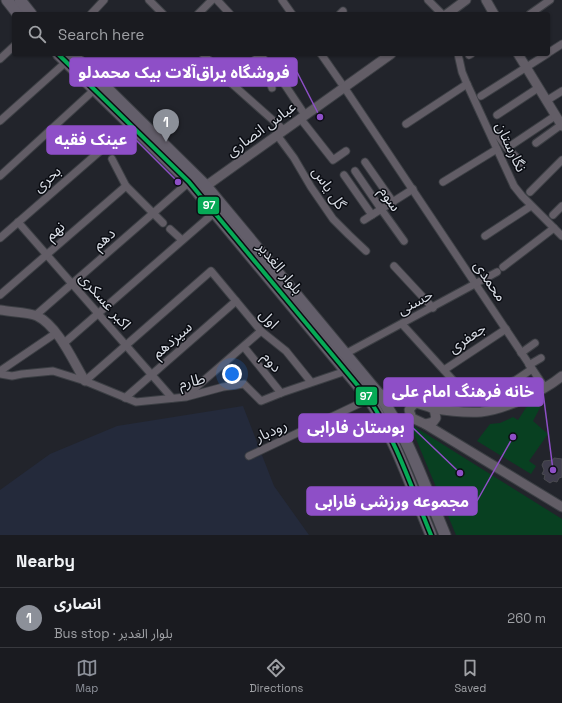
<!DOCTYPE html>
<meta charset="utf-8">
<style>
body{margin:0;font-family:"Space Grotesk","Noto Sans Arabic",sans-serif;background:#27282d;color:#f1f3f6}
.you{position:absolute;left:232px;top:374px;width:14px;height:14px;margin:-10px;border:3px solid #fff;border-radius:50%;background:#1a73e8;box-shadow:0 0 0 6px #1a73e833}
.badge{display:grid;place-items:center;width:26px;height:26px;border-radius:50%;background:#8c9099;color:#fff;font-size:13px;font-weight:700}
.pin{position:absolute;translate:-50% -33px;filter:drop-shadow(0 1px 2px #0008)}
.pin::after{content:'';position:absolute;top:21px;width:14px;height:12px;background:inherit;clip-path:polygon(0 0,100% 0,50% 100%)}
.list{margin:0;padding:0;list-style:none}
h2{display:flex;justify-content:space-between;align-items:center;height:52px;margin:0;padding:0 16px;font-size:17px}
h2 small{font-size:13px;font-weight:400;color:#9fa1a5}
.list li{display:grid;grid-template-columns:26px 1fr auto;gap:12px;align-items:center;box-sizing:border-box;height:60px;padding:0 16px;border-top:1px solid #38393e}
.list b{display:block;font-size:15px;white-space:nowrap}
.list p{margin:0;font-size:13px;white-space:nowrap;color:#9fa1a5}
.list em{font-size:13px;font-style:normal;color:#9fa1a5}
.icon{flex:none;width:22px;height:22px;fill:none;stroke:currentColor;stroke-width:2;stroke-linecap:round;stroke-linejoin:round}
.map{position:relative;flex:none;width:562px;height:535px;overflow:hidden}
.search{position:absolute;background:#1a1b20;box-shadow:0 1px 3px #0004;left:12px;right:12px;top:12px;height:44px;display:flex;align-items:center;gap:10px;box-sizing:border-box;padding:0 14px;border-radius:4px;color:#9fa1a5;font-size:15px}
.sheet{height:112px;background:#1a1b20}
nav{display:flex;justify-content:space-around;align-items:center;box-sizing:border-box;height:56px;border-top:1px solid #38393e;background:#1a1b20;font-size:11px;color:#9fa1a5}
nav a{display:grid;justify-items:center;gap:2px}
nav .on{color:#8c9099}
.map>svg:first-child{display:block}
.built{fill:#242a3b}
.green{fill:#084021}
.building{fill:#3e3c4b;stroke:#4a4a50}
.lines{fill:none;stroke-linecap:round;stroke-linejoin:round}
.minor-casing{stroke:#3c3f44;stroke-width:9}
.tertiary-casing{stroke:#3c3f44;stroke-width:11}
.primary-casing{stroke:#3c3f44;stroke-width:13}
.minor{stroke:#625d66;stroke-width:7}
.tertiary{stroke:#625d66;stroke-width:9}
.primary{stroke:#635e6a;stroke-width:11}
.bus-1-casing{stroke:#0a0c12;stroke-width:7}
.bus-1{stroke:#06aa56;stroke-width:4}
.labels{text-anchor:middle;stroke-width:3;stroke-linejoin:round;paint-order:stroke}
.street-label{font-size:15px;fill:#d9dde5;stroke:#0a0c12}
.leader{fill:none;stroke:#8e4fc7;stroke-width:1.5}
.callout-dot{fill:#8e4fc7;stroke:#0a0c12;stroke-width:1.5}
.callout{fill:#8e4fc7;stroke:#8e4fc7;stroke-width:1.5}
.callout-label{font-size:16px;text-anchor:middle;font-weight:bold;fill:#fff}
.line-badge{stroke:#0a0c12;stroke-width:1.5}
.badge-label{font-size:11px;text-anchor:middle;font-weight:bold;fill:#fff}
</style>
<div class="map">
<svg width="562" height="535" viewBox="0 0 562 535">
<rect width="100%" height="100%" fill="#22242b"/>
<!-- built -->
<polygon class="built" points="243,406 274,486 309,535 0,535 0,490 50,454 117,426"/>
<!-- green -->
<g class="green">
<polygon points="533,397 542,404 533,421 548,434 529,461 536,466 531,474 477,441 490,424 500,423 513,417 518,420"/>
<polygon points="411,427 415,427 562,519 562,535 456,535"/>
</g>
<!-- building -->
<polygon class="building" points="554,458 562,459 562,477 559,478 557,482 553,481 550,483 544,479 545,475 542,474 544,470 542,465 544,461 553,460"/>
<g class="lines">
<defs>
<g id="minor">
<polyline points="149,0 163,14"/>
<polyline points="217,0 230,14"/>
<polyline points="282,0 292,14"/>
<polyline points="428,0 442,14"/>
<polyline points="91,14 104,0"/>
<polyline points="198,14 212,0"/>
<polyline points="340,14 343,11"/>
<polyline points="530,14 550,0"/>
<polyline points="548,53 562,44"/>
<polyline points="203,54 231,83 284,130"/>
<polyline points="262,54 272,88"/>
<polyline points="321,54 344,87 545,388"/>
<polyline points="458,54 462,72 467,84 514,186 522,196 562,236"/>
<polyline points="469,55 471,54"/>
<polyline points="0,59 14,46"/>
<polyline points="231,83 261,54"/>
<polyline points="285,85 305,115"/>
<polyline points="481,96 547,54"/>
<polyline points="546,101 562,91"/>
<polyline points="497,115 538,88"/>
<polyline points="300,118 333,160 346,151"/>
<polyline points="0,121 66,62"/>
<polyline points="406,124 467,84"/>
<polyline points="496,133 507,148 522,163"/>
<polyline points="277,135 294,158 311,187 333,219 349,235 366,251"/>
<polyline points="536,143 561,125"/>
<polyline points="507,148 555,116"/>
<polyline points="112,159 126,186 163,223"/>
<polyline points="365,162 393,202"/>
<polyline points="355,171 381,209 404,241"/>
<polyline points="344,175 372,215"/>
<polyline points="0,176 94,90"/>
<polyline points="443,182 497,149"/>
<polyline points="530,192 562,160"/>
<polyline points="553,215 562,206"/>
<polyline points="364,220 413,189"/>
<polyline points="18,222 172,398"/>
<polyline points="170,229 182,240"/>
<polyline points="485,236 531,206"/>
<polyline points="0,238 130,125"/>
<polyline points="394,266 433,308"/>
<polyline points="503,267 554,228"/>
<polyline points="0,295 126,186"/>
<polyline points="36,315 189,182"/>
<polyline points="402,324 471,400"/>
<polyline points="63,344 215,212"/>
<polyline points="244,347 281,393"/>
<polyline points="521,353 535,343"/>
<polyline points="345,354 497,272"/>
<polyline points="529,365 541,358"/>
<polyline points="444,370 506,329"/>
<polyline points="0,371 56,333"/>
<polyline points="0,374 12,376 22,374 53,371 85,381 136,402 186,397 223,387 244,384 261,401 281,393 346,371"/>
<polyline points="85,381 211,271 261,331 286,351 311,382"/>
<polyline points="513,381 519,400"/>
<polyline points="187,395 261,331"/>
<polyline points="125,398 236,301"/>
<polyline points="483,402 532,369"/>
<polyline points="249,456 369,399"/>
</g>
<g id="tertiary">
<polyline points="486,0 494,14"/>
<polyline points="447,14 466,0"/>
<polyline points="518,54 562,126"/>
<polyline points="206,186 391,54"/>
<path d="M0 310C10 312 29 312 37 316 58 326 73 361 85 381"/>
<polyline points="377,392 390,398 416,403"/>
<polygon points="416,403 429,407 434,409 436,418 433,422 425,424 412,418 409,410 412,406"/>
<path d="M432 408C448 411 464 413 481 412 504 410 544 391 562 376"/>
<polyline points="425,424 562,507"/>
</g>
<g id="primary">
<polyline points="7,0 18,14"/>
<polyline points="20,0 31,14"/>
<path d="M58 54 189 182 369 399C396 440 412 489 431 535"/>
<path d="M72 54 206 186 377 392C408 435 425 487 445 535"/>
</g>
</defs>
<!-- minor casing -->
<use href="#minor" class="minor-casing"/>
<!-- tertiary casing -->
<use href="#tertiary" class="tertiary-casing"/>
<!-- primary casing -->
<use href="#primary" class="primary-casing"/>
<!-- minor -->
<use href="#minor" class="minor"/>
<!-- tertiary -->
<use href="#tertiary" class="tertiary"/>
<!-- primary -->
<use href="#primary" class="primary"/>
<defs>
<path id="bus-1" d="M58 54 189 182 369 399C396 440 412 489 431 535"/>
</defs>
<!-- bus-1 casing -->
<use href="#bus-1" class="bus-1-casing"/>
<!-- bus-1 -->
<use href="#bus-1" class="bus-1"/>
</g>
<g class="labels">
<!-- street labels -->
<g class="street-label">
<text transform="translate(261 129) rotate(-36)" y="5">عباس انصاری</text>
<text transform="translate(511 147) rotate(65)" y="5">نگارستان</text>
<text transform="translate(47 179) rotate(-41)" y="5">بحری</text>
<text transform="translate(329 188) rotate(56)" y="5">گل یاس</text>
<text transform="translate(390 199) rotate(56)" y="5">سوم</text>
<text transform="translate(55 231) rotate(-41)" y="5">نهم</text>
<text transform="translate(104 239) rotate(-41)" y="5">دهم</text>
<text transform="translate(280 268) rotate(51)" y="5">بلوار الغدیر</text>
<text transform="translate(490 281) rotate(56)" y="5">محمدی</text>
<text transform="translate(105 301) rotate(49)" y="5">اکبر عسکری</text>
<text transform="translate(415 302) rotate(-28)" y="5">حسنی</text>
<text transform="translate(269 319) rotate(46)" y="5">اول</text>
<text transform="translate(467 338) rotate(-34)" y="5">جعفری</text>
<text transform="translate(172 340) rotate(-41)" y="5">سیزدهم</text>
<text transform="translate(272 362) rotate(50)" y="5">دوم</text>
<text transform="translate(192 381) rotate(-13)" y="5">طارم</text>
<text transform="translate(271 431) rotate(-25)" y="5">رودبار</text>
</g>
</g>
<!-- callouts -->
<path class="leader" d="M320 117L297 72M178 182L136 140M553 470L543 392M460 473L413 428M513 437L477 501"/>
<g class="callout-dot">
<circle cx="320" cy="117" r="4"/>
<circle cx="178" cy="182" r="4"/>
<circle cx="553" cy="470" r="4"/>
<circle cx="460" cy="473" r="4"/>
<circle cx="513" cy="437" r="4"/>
</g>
<g class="callout">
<rect x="70" y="58" width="227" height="28" rx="4"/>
<rect x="47" y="126" width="89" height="28" rx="4"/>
<rect x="384" y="378" width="159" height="28" rx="4"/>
<rect x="299" y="414" width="114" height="28" rx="4"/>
<rect x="307" y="487" width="170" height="28" rx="4"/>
</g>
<g class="callout-label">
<text x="184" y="78">فروشگاه یراق‌آلات بیک محمدلو</text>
<text x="91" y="145">عینک فقیه</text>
<text x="463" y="397">خانه فرهنگ امام علی</text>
<text x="356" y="433">بوستان فارابی</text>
<text x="392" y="507">مجموعه ورزشی فارابی</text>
</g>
<g class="line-badge">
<rect x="197" y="196" width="23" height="19" rx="4" fill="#06aa56"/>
<rect x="355" y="386" width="23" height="20" rx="4" fill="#06aa56"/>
</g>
<g class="badge-label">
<text x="209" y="209">97</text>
<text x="366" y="400">97</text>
</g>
</svg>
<div class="you"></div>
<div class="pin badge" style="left:166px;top:142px">1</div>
<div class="search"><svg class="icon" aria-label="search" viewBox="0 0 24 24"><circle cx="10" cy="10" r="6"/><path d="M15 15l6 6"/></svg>Search here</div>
</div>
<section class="sheet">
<h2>Nearby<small></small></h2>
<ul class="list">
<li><span class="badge">1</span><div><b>انصاری</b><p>Bus stop · بلوار الغدیر</p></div><em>260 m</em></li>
</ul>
</section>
<nav>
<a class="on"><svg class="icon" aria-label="map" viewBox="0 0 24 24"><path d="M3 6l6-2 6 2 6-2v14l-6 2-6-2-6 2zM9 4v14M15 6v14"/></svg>Map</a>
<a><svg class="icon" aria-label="directions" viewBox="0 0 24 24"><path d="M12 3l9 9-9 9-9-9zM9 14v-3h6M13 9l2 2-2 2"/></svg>Directions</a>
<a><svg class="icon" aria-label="saved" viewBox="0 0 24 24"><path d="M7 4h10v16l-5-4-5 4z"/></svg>Saved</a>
</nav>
